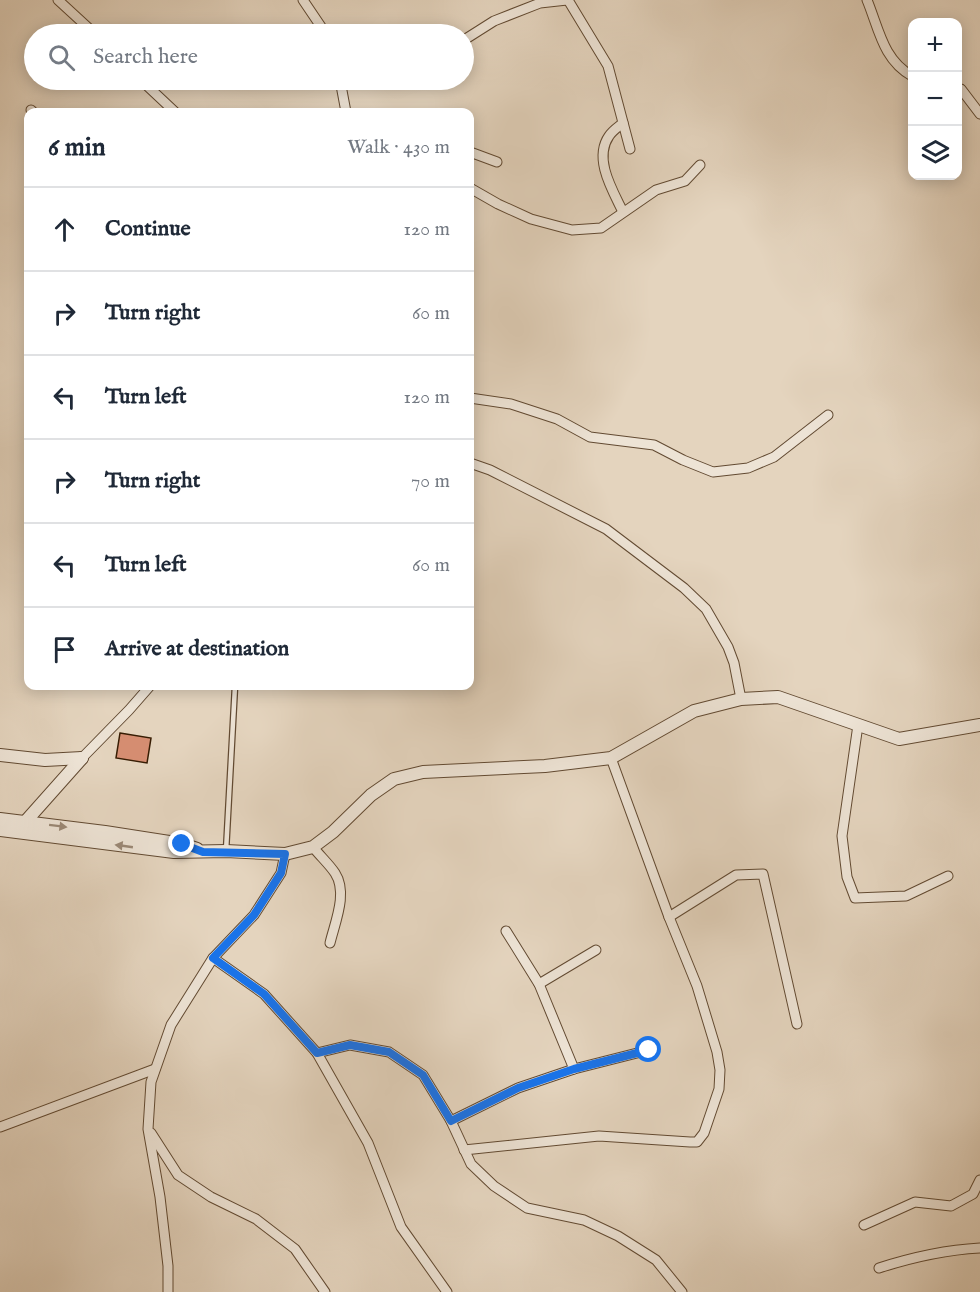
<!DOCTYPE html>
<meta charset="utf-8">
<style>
body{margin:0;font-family:"IM FELL English",serif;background:#f6f6f7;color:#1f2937}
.controls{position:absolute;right:18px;top:18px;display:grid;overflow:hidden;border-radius:12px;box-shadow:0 3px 15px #0003}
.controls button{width:54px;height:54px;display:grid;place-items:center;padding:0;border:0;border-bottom:2px solid #e0e1e3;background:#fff;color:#1f2937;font:30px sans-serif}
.stop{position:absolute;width:18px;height:18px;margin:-14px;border:4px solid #1a73e8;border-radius:50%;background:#fff}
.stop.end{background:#1a73e8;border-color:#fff;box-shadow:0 2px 6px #0008}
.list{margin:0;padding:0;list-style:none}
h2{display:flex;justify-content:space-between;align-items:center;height:78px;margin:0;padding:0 24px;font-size:26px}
h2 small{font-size:20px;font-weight:400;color:#747a83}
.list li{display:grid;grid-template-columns:39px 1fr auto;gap:18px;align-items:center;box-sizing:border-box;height:84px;padding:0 24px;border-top:2px solid #e0e1e3}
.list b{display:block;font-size:22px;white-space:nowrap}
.list em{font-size:20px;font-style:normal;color:#747a83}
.icon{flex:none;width:33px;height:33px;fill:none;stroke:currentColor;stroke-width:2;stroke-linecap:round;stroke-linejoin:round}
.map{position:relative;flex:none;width:980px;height:1292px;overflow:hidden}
.search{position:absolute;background:#fff;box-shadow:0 3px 15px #0003;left:24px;top:24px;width:450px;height:66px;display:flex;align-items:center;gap:15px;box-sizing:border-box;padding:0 21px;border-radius:33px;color:#747a83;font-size:22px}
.panel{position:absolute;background:#fff;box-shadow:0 3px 15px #0003;left:24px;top:108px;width:450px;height:582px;border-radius:12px}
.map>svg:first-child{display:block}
.building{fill:#d68e72;stroke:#361c03;stroke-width:1.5}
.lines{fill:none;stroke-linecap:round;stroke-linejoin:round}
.service-casing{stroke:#624a32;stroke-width:7}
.minor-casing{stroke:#624a32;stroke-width:11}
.tertiary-casing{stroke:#624a32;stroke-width:14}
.service{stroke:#ede3d5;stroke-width:4.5}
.minor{stroke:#ede3d5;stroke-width:9}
.tertiary{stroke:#ede3d5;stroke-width:12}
.oneway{fill:#9b8976}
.route{stroke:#1a73e8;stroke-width:8}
</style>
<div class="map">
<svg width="980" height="1292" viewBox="0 0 980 1292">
<rect width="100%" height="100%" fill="#e4d4be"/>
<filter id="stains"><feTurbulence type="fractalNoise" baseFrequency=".00333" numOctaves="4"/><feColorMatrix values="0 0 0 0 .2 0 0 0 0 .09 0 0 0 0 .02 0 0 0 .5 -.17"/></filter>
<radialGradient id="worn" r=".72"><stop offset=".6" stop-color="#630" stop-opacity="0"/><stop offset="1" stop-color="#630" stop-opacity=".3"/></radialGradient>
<!-- building -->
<polygon class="building" points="120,733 151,738 147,763 116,758"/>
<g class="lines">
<defs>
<polyline id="service" points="226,851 235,686"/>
<g id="minor">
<polyline points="58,0 95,34"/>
<polyline points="303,0 326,34"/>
<polyline points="568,0 608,66 630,149"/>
<path d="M867 0C879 29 883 60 912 76"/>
<polyline points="464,40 494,21 540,3 567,0"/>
<polyline points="141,80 175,112"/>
<polyline points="340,80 346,112"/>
<path d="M356 80C368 85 379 86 392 80"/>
<polyline points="958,89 961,89 980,114"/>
<polyline points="31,110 33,112"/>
<path d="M623 123C618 127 612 131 609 136 593 159 613 191 623 212"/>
<polyline points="470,152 497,162"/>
<polyline points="470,188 498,204 531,219 572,230 601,228 656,190 685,181 700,165"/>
<polyline points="470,398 511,404 557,419 590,437 654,445 683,460 713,472 748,468 774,457 828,415"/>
<polyline points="470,463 490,470 606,529 684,588 706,609 728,647 734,663 741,699"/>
<polyline points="858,725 842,836 847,877 855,898 906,896 948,876"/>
<polyline points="82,758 129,710 150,686"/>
<path d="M313 847C320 856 329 864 335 873 348 893 335 922 330 943"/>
<polyline points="669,917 736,875 763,874 797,1024"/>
<polyline points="506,931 539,984 574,1069"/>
<polyline points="213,958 264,994 317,1053 368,1143 401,1227 447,1292"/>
<polyline points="539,984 596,950"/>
<polyline points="317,1053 350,1045 389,1052 423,1075 451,1121 471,1164 494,1186 527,1208 584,1220 618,1236 656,1260 682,1292"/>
<polyline points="451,1121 518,1088 574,1069 649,1050"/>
<polyline points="0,1127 155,1069"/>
<polyline points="151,1133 178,1175 211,1197 256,1219 295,1249 325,1292"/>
<polyline points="464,1150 599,1136 690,1142 697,1142 704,1133 719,1089 720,1070 717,1052 697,986 669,917 611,758"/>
<polyline points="864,1225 915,1202 951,1206 973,1194 980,1180"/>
<path d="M879 1268C913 1257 944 1250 980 1248"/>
<polyline points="168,1292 168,1266 160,1197 148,1129 151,1082 171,1025 213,958 254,915 281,873 285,854"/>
</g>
<g id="tertiary">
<polyline points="0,755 45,760 82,758"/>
<polyline points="0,819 105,832 182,844 197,849"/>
<polyline points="26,821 82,758"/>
<polyline points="0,830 174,852 226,851 285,854 313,847 333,832 371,795 394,779 423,772 545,766 611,758 694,711 741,699 778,697 899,739 980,725"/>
</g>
</defs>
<!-- service casing -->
<use href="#service" class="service-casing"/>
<!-- minor casing -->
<use href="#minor" class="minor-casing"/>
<!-- tertiary casing -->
<use href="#tertiary" class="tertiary-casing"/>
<!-- service -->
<use href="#service" class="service"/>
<!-- minor -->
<use href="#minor" class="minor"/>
<!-- tertiary -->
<use href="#tertiary" class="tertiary"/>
</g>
<!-- one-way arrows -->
<defs><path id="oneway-solid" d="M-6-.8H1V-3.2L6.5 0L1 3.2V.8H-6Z" transform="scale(1.5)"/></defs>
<g class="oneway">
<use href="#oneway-solid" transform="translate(58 826) rotate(7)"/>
<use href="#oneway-solid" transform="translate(124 846) rotate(-172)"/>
</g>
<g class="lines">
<!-- route -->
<polyline class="route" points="182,844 203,852 285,854 281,873 254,915 213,958 264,994 317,1053 350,1045 389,1052 423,1075 451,1121 518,1088 574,1069 649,1050"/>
</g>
<rect width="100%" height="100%" filter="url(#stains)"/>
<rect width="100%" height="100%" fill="url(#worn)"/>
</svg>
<div class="controls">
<button>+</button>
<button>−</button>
<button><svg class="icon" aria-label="layers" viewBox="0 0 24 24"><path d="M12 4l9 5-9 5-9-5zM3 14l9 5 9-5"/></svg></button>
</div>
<div class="stop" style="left:649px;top:1050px"></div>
<div class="stop end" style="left:182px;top:844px"></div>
<div class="search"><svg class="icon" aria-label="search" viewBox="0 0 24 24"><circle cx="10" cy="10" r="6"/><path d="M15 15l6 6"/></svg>Search here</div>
<section class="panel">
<h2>6 min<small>Walk · 430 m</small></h2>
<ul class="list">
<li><svg class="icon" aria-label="ahead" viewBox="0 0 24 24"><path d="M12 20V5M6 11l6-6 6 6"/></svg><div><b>Continue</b></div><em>120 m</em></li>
<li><svg class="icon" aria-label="right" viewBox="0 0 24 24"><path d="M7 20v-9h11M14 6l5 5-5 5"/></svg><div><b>Turn right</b></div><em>60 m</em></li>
<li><svg class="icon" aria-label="left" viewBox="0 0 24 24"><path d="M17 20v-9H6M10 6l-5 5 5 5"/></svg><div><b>Turn left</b></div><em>120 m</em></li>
<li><svg class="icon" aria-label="right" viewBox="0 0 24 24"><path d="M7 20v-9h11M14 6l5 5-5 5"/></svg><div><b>Turn right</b></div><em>70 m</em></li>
<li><svg class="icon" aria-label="left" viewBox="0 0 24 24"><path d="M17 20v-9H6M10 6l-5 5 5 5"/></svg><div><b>Turn left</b></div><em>60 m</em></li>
<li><svg class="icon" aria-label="arrive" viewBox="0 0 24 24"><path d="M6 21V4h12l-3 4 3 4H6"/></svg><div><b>Arrive at destination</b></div></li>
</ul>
</section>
</div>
